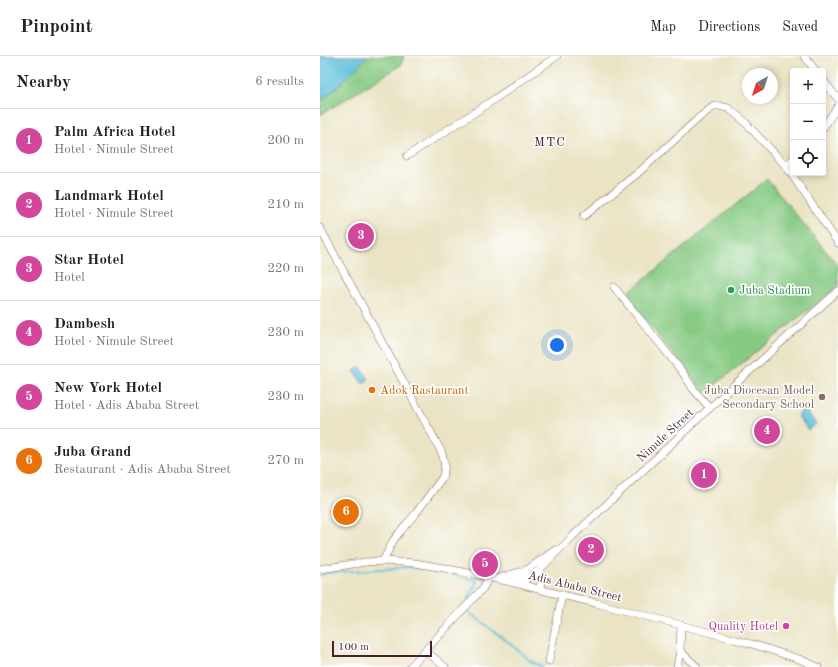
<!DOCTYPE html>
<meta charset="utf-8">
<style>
body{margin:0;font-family:"Old Standard TT",serif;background:#f2f2f2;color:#222}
.controls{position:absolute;right:12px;top:12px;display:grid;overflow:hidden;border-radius:4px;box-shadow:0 2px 6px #0003}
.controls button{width:36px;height:36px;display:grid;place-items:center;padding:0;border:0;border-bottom:1px solid #e0e0e0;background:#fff;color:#222;font:20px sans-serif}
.compass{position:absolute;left:422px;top:12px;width:36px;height:36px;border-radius:50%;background:#fff;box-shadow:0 2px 6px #0003;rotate:219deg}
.scale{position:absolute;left:12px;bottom:10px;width:100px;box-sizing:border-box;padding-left:4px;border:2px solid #4a1f2b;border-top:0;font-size:11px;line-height:14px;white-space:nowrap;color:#4a1f2b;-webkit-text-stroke:3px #fff;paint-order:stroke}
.you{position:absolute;left:237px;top:289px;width:14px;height:14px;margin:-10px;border:3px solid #fff;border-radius:50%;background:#1a73e8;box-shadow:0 0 0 6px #1a73e833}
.badge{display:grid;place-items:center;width:26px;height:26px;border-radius:50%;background:#b45309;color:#fff;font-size:13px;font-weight:700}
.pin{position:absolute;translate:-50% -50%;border:2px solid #fff;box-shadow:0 1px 4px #0006}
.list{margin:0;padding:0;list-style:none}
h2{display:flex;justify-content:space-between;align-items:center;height:52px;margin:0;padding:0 16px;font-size:17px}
h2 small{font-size:13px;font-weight:400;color:#767676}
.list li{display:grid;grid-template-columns:26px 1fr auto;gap:12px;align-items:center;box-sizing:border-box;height:64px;padding:0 16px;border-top:1px solid #e0e0e0}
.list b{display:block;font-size:15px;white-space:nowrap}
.list p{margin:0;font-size:13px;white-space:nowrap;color:#767676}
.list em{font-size:13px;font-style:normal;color:#767676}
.icon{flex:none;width:22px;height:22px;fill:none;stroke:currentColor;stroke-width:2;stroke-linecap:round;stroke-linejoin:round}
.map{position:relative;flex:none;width:518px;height:611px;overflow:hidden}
header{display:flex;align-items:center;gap:24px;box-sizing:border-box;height:56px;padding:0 20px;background:#fff;border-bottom:1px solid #e0e0e0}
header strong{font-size:19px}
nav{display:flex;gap:22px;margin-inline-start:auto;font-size:14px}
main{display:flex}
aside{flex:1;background:#fff}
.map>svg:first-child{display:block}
.green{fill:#87ca83;stroke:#687457}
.water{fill:#5cc0da;stroke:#537082}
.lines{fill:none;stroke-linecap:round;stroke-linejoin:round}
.stream{stroke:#5cc0da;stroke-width:2}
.minor-casing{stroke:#826461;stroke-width:8}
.minor{stroke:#fff;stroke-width:7}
.leisure-dot{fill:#2e9e5b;stroke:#fff;stroke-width:1.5}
.food-dot{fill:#e8710a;stroke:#fff;stroke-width:1.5}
.education-dot{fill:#8d6e63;stroke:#fff;stroke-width:1.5}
.hotel-dot{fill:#d1479c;stroke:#fff;stroke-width:1.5}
.labels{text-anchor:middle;stroke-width:3;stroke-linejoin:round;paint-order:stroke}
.leisure-label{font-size:12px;fill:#27864d;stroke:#fff;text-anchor:start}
.food-label{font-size:12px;fill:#c56008;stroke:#fff;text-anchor:start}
.education-label{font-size:12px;fill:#785e54;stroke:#fff;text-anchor:end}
.street-label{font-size:12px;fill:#4a1f2b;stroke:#fff}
.hotel-label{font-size:12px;fill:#b23c85;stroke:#fff;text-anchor:end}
.neighbourhood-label{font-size:13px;letter-spacing:1px;fill:#4a1f2b;stroke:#fff}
</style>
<header>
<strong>Pinpoint</strong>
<nav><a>Map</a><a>Directions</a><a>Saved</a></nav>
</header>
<main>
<aside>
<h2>Nearby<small>6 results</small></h2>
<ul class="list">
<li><span class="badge" style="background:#d1479c">1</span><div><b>Palm Africa Hotel</b><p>Hotel · Nimule Street</p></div><em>200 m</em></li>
<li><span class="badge" style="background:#d1479c">2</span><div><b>Landmark Hotel</b><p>Hotel · Nimule Street</p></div><em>210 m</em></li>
<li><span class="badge" style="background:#d1479c">3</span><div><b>Star Hotel</b><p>Hotel</p></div><em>220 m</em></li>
<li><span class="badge" style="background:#d1479c">4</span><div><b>Dambesh</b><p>Hotel · Nimule Street</p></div><em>230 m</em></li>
<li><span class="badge" style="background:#d1479c">5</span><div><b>New York Hotel</b><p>Hotel · Adis Ababa Street</p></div><em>230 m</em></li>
<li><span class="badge" style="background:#e8710a">6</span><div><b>Juba Grand</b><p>Restaurant · Adis Ababa Street</p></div><em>270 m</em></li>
</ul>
</aside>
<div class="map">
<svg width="518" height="611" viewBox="0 0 518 611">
<rect width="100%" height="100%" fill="#fff"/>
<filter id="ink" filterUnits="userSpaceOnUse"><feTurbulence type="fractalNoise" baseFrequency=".025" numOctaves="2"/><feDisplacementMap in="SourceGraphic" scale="8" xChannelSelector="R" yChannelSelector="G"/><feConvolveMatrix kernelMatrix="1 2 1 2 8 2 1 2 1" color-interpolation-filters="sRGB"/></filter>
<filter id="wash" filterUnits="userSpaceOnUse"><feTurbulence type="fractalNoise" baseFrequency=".012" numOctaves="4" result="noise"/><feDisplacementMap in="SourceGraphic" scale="16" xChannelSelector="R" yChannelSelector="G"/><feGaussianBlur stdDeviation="0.9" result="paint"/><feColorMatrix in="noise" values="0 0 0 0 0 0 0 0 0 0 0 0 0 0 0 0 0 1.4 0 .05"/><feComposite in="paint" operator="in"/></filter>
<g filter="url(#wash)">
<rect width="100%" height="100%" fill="#eae4c5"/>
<!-- green -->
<g class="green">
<polygon points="48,0 84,0 81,9 0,59 0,45 18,30"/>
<polygon points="447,123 518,210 518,230 385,337 305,239"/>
</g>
<!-- water -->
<g class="water">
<polygon points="0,0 48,0 18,30 0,45"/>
<polygon points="40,310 49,323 43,328 34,315"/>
<polygon points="485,353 496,368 488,374 477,359"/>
</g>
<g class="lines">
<!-- stream -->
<g class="stream">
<polyline points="125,516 157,525 148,544"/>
<polyline points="0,519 6,517 89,511 113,514 119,514"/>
<polyline points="146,554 191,588 209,604 222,611"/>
</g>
</g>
</g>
<g filter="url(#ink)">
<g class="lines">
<defs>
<g id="minor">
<polyline points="484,0 496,15"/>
<polyline points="503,24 518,43"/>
<polyline points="503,72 518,50"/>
<polyline points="87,100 160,53 237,0"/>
<polyline points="466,110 473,103"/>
<polyline points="264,160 318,117 381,60 394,50 399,50 408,52 423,64 466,110 518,187"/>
<path d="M0 172 121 395C125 405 126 412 122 422L96 457 79 477 73 485 63 505"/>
<polyline points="294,231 341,289 363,317 374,334 390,352"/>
<polyline points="0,513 46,506 63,505 95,507 124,512 191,526 242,539 276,547 395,578 435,589 479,603 498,611"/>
<polyline points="179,522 206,514"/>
<polyline points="191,526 200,521 208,513 235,494"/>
<polyline points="200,528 219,514 253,480 412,331 518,235"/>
<polyline points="219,533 221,527 220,523 219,514"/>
<polyline points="105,594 125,611"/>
<polyline points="360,595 377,611"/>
<polyline points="229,605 242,539"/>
<polyline points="90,611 163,532 169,521"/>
<polyline points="357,611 360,595 361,569"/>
</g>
</defs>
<!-- minor casing -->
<use href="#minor" class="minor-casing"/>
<!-- minor -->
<use href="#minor" class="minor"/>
</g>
</g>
<!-- markers -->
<circle class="leisure-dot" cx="411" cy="234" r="4"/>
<circle class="food-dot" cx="52" cy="334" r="4"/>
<circle class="education-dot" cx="502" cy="341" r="4"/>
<circle class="hotel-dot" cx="466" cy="570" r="4"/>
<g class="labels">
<!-- leisure labels -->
<g class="leisure-label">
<text x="419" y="238">Juba Stadium</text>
</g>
<!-- food labels -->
<g class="food-label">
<text x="60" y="338">Adok Rastaurant</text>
</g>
<!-- education labels -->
<g class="education-label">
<text x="494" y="338">Juba Diocesan Model<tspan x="494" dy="14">Secondary School</tspan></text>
</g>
<!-- street labels -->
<g class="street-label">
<text transform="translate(345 379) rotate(-43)" y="4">Nimule Street</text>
<text transform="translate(255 530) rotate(14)" y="4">Adis Ababa Street</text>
</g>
<!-- hotel labels -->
<g class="hotel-label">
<text x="458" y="574">Quality Hotel</text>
</g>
<!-- neighbourhood labels -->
<g class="neighbourhood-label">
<text x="230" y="90">MTC</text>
</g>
</g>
</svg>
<div class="controls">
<button>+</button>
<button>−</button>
<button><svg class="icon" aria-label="locate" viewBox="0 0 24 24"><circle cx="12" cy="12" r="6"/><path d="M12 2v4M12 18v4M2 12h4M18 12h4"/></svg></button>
</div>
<svg class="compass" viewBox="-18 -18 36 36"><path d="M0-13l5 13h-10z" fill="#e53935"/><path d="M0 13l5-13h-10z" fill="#767676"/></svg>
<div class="scale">100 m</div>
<div class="you"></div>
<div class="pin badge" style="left:384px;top:419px;background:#d1479c">1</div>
<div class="pin badge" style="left:271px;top:494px;background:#d1479c">2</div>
<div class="pin badge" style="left:41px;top:180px;background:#d1479c">3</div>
<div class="pin badge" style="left:447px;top:375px;background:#d1479c">4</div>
<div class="pin badge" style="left:165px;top:508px;background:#d1479c">5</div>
<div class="pin badge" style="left:26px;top:456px;background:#e8710a">6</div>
</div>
</main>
